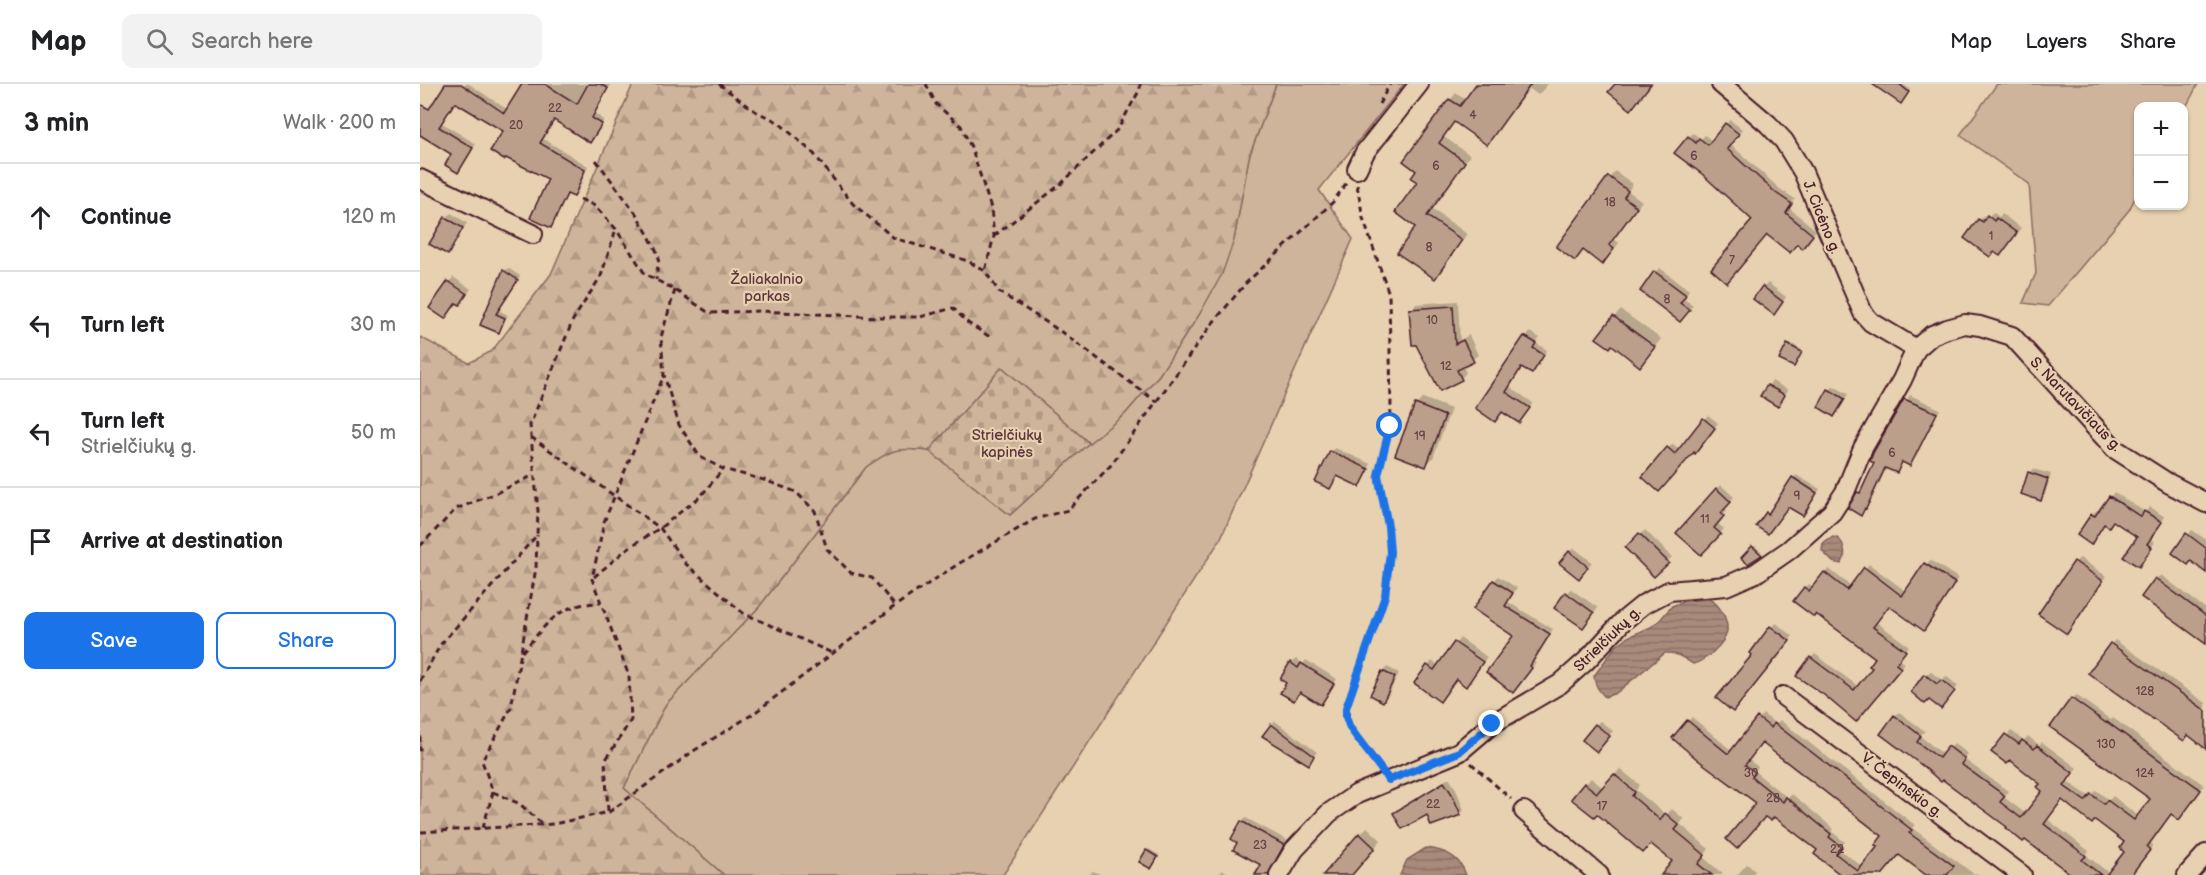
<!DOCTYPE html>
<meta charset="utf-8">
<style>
body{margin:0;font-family:"Balsamiq Sans",sans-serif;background:#f2f2f2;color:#202124}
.controls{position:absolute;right:18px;top:18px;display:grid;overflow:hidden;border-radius:12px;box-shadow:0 2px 4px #0004}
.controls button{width:54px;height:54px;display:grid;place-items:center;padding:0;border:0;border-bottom:2px solid #e0e0e0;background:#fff;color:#202124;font:30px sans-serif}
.stop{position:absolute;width:18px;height:18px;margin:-14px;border:4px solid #1a73e8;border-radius:50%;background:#fff}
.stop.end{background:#1a73e8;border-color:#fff;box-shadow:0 2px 6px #0008}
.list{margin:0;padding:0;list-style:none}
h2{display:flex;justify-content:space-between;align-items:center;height:78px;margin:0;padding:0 24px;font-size:26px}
h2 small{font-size:20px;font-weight:400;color:#757577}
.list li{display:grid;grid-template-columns:39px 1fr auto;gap:18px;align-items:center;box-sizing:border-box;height:108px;padding:0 24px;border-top:2px solid #e0e0e0}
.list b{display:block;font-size:22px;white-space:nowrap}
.list p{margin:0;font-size:20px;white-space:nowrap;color:#757577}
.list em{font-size:20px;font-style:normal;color:#757577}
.actions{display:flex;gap:12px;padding:18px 24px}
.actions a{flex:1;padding:14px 0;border:2px solid #1a73e8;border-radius:12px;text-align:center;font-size:21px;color:#1a73e8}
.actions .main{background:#1a73e8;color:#fff}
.icon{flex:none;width:33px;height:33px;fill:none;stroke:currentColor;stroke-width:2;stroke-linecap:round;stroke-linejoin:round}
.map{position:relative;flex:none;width:1786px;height:791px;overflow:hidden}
header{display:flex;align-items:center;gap:36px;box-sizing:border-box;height:84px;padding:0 30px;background:#fff;border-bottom:2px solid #e0e0e0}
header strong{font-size:28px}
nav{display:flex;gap:33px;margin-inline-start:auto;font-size:21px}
.search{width:420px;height:54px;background:#f2f2f2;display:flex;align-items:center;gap:15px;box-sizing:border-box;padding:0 21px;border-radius:12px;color:#757577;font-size:22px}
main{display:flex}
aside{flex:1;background:#fff}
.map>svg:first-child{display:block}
.green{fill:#ceb49a;stroke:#8c6a62;stroke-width:1.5}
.forest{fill:url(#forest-firs);stroke:#8c6a62;stroke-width:1.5}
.cemetery{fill:url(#cemetery-stones);stroke:#8c6a62;stroke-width:1.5}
.water{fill:url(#water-rules);stroke:#83605b;stroke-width:1.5}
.shadow{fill:#0003;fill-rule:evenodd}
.building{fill:#bb9f8b;stroke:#4a1f2b;stroke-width:1.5;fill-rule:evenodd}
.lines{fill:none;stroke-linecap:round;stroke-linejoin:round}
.street-casing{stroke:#4a1f2b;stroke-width:22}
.path{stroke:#4a1f2b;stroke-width:3;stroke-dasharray:6 4.5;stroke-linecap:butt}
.street{stroke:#e7d1b0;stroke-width:18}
.route{stroke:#1a73e8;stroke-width:8}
.labels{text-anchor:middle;stroke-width:4.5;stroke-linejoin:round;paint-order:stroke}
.number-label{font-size:12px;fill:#663f43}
.street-label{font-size:15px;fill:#4a1f2b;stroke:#e7d1b0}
.park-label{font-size:15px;fill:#5e353c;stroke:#e7d1b0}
</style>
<header>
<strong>Map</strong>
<div class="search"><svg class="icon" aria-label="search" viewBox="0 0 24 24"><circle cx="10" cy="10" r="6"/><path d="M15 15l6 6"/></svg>Search here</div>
<nav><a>Map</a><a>Layers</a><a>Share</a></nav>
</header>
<main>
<aside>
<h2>3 min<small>Walk · 200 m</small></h2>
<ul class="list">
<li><svg class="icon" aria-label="ahead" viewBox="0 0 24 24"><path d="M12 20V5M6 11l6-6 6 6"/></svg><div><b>Continue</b></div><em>120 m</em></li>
<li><svg class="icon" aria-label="left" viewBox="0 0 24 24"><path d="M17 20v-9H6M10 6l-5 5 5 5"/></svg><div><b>Turn left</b></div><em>30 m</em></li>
<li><svg class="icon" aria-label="left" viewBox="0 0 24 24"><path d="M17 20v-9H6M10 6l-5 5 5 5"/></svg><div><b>Turn left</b><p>Strielčiukų g.</p></div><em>50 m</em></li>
<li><svg class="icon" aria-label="arrive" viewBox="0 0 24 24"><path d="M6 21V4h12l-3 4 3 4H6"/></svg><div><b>Arrive at destination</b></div></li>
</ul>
<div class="actions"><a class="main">Save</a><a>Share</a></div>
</aside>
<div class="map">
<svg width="1786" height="791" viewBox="0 0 1786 791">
<defs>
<pattern id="forest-firs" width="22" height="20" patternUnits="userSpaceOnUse" patternTransform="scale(1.5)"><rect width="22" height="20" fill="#ceb49a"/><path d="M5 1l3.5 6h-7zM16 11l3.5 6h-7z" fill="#b29a85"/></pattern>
<pattern id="cemetery-stones" width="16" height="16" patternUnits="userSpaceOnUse" patternTransform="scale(1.5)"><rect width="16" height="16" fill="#ceb49a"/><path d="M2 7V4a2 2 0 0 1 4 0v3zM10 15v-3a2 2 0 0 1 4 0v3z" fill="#b29a85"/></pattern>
<pattern id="water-rules" width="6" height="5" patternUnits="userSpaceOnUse" patternTransform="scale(1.5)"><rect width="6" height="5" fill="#a98b7b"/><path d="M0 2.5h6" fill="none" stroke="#8c7165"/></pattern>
</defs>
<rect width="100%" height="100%" fill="#e7d1b0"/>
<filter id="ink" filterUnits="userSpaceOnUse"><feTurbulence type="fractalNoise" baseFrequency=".0167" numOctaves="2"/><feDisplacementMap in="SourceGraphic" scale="12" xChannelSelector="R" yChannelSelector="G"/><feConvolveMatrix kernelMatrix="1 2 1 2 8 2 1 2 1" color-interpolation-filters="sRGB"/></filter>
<g filter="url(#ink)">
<!-- green -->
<g class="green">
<polygon points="856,0 984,0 899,106 933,155 800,456 583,791 304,791 204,704 246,620 339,523 446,383 469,367 488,365 509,367 590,431 669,359 705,330 739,291 779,231 814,156 829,73"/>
<polygon points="1577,0 1778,0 1764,27 1764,22 1718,22 1718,108 1709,126 1628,222 1603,219 1616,189 1609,100 1540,51"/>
</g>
<!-- forest -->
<path class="forest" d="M213 0H856L829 73 814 156 802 190 779 231 739 291 705 330 669 359 582 283 509 367C477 363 472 365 446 383L339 523 246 620 204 704 304 791H0V253L49 279 72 267 131 190Z"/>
<!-- cemetery -->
<polygon class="cemetery" points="582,283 669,359 590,431 509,367"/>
<!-- water -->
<g class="water">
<path d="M1413 453C1424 454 1428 471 1421 480L1413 478 1402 467 1403 460Z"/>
<path d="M1289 515C1299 520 1308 534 1307 547 1305 560 1285 577 1273 580 1264 574 1256 568 1245 569L1196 609 1185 613C1178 606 1175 601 1174 592L1195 563 1208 553 1231 543 1239 537 1252 522 1265 517Z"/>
<path d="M1006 764C1024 766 1040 772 1046 791H980L987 776Z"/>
</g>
<!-- shadow -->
<g class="shadow">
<polygon points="27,0 49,0 88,26 104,0 191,0 175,30 184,36 173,53 135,35 122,54 168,82 158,108 154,111 149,109 131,142 130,94 85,47 36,17 22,39 56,60 41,83 34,70 0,50 0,42"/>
<polygon points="1058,0 1128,0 1118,11 1110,5 1103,12 1067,59 1035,37 1024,53 1050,71 1012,125 1047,150 1021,187 997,143 998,86 985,77 1030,16 1036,9 1046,16"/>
<polygon points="1471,0 1482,0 1490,5 1482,16"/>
<polygon points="1310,36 1322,45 1310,60 1360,105 1375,115 1369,124 1396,146 1386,159 1334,135 1269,53 1273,49 1281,55 1285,51 1292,57"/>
<polygon points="1195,87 1213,100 1208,107 1222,117 1194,155 1199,159 1188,173 1164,165 1155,175 1138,163"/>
<polygon points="1573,128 1579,133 1582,130 1601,144 1580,170 1546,153 1564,131 1567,134"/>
<polygon points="31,129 47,139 28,169 26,134"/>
<polygon points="88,184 100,192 78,226 88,231 79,247 62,241 84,187"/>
<polygon points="1240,184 1269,206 1264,214 1273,221 1265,231 1235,188"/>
<polygon points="33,193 51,205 44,215 40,219 37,218 25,233 12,224"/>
<polygon points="1348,199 1366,213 1358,225 1344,203"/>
<polygon points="1038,217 1040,256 1049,251 1058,271 1043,282 1046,289 1041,294 991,226 996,220"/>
<polygon points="1201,226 1241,255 1220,281 1194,233"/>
<polygon points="1110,248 1120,254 1116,259 1127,266 1116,284 1102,282 1090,303 1113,319 1103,333 1083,326 1057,324"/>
<polygon points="1370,259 1382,266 1375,280 1368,261"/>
<polygon points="1352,297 1368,306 1362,316 1348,302"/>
<polygon points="1414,302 1428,310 1414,331 1409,306"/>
<polygon points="1490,311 1520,325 1494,376 1490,380 1483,377 1476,387 1467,383 1450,419 1440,430 1438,409 1443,404 1456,378 1454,370"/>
<polygon points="1003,314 1031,325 1013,374 1006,381 996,321"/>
<polygon points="1288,331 1298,339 1279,363 1274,367 1243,402 1248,364 1253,360 1259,366"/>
<polygon points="915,364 951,380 940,401 918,391 910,403 911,368"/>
<polygon points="1613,385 1631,390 1625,411 1620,415 1609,389"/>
<polygon points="1376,391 1400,405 1386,426 1369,421 1351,445 1347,429 1351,426 1352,427"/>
<polygon points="1301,401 1314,413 1304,424 1307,427 1297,439 1304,445 1281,469 1258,449"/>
<polygon points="1694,408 1725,428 1730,423 1745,433 1731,455 1735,458 1719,481 1719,452 1693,436 1685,439 1675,454 1659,451 1672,430 1677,426 1680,428"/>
<polygon points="1225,446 1252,473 1234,491 1207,464"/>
<polygon points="1772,446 1785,455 1786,454 1786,487 1771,476 1754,469"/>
<polygon points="1335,462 1342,468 1323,474"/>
<polygon points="1154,464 1172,478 1163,489 1150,468"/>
<polygon points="1660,474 1686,492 1651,544 1655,478"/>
<polygon points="1510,476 1538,494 1504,545 1470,520 1456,538 1489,562 1479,576 1484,579 1440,632 1391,574 1395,570 1439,603 1454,584 1457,573 1385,504 1389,500 1394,503 1409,485 1431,502 1449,480 1487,508"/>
<polygon points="1741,491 1786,525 1786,557 1736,495"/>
<polygon points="1078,492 1097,504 1088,518 1133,545 1113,577 1116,579 1098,602 1095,552 1055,525"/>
<polygon points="1151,505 1178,524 1167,538 1146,509"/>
<polygon points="1356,539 1373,552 1317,622 1334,571 1332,569"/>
<polygon points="1040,554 1067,573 1046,601 1036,594 1024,611 1008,582 1012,577 1019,582"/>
<polygon points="1695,556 1786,619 1786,663 1691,560"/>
<polygon points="876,575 883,580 886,576 917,595 901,619 881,607 874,615 868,599 871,579"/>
<polygon points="967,583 979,589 968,612 963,616 963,588"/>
<polygon points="1510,587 1522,596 1526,592 1538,602 1525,619 1493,608"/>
<path d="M1656 611 1691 636 1693 634 1784 701 1763 730 1751 729 1730 758 1733 761 1712 791H1654L1523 694 1475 632 1479 628 1505 647 1500 652 1524 671 1534 659 1548 670 1544 675 1588 707 1584 713 1606 730 1625 707 1622 699 1591 674 1574 667 1591 647 1604 656 1608 652 1619 661 1622 658 1657 684 1647 697 1670 713 1676 706 1689 716 1693 712 1719 733 1732 715 1652 615ZM1643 715 1676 734 1706 758V767L1689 789 1666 771 1669 767 1627 735Z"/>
<polygon points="1343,630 1356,640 1360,636 1495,741 1492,744 1554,790 1556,789 1560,791 1508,791 1464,751 1343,658 1329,676 1338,683 1335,688 1368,714 1372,710 1414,745 1412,748 1425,758 1419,765 1443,783 1448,778 1464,791 1424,791 1399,766 1254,654 1272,633 1311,666 1314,665"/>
<polygon points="855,637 897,668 892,675 852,641"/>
<polygon points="1180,637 1193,647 1181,661 1176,641"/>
<polygon points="1200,685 1220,701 1216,706 1246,731 1252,725 1264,735 1260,740 1289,765 1283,773 1304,791 1243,791 1254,777 1231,758 1153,714 1171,694 1183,704"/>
<polygon points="1029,694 1036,705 1044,726 1040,730 979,725"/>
<polygon points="826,734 867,756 853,780 852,786 854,791 833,791 841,779 819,758 822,738"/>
<polygon points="947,743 961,756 931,791 905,791"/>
<polygon points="729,765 739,771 733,782 727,767"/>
<polygon points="1327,780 1335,787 1332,791 1317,791"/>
<polygon points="803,786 811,791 798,791"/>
<polygon points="673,787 682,791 669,791"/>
</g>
<!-- building -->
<g class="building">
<polygon points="25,0 41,0 84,29 102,0 125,0 157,20 168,0 180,0 188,4 172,34 182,40 170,59 134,36 120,59 165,86 154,113 147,110 131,144 110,134 128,95 86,74 84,76 70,67 83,47 36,19 33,21 19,43 53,64 38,89 25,81 31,70 0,51 0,20 9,25"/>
<polygon points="1056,0 1111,0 1067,61 1034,38 1019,59 1045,78 1007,132 1042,156 1015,195 977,169 995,143 975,128 997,98 991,94 996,87 983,77 1029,15 1040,22"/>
<polygon points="1195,0 1231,0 1211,26 1188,8"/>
<polygon points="1452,0 1479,0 1489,8 1481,20"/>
<polygon points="1305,39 1319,50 1307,65 1356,109 1372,120 1366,129 1393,151 1382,165 1377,160 1370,169 1347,151 1307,199 1291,185 1332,136 1282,90 1254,69 1268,52 1276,59 1279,54 1288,61"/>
<polygon points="1188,92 1208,107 1204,113 1217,123 1189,161 1194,165 1182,181 1163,166 1155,177 1136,163"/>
<polygon points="1567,131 1574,137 1576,134 1597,149 1580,172 1574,168 1570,173 1544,154 1558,135 1563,138"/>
<polygon points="25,133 43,144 28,171 9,160"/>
<polygon points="83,186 98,196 76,230 85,234 79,249 60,241"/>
<polygon points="1234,187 1266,211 1260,219 1270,226 1260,238 1220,207"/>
<polygon points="28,197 47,210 40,221 36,219 25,235 9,224"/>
<polygon points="1342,202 1363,218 1354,231 1333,215"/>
<polygon points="1033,222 1035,260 1043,256 1054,278 1037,286 1042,296 1020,307 996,261 992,261 989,225"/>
<polygon points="1193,232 1235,263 1220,283 1192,261 1190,264 1176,254"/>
<polygon points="1104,252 1116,259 1113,264 1124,271 1112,290 1101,284 1086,308 1110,324 1099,339 1082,328 1075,338 1055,324"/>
<polygon points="1367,260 1382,268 1374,283 1359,276"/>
<polygon points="1347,301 1365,311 1358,323 1340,312"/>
<polygon points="1408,305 1425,315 1414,333 1398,323"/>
<polygon points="1484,315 1517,329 1490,382 1482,378 1477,389 1465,384 1446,425 1445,424 1441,432 1428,424 1437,408 1440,409 1454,379 1450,377 1453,369"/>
<polygon points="995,320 1025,332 1006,383 975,371"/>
<polygon points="1283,334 1295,344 1275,370 1274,368 1239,408 1222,393 1247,363 1255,370"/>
<polygon points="910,367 949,385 940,403 917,392 910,405 895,398"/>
<polygon points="1608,388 1628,395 1621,417 1601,410"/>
<polygon points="1372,393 1397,409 1383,432 1368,423 1348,450 1336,442 1346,428 1348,430"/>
<polygon points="1296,404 1311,418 1301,429 1304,432 1294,444 1301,450 1281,471 1256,449"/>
<polygon points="1689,412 1721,433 1724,427 1742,438 1727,460 1732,463 1719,483 1703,473 1717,453 1693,437 1689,443 1684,440 1671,461 1657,451 1671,430 1675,432"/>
<polygon points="1219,449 1249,479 1234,493 1205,464"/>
<polygon points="1766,449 1786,464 1786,489 1771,477 1768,481 1752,469"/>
<polygon points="1332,462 1342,471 1328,480 1321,474"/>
<polygon points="1149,467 1168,483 1159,495 1139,479"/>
<polygon points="1654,477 1683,497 1647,550 1618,530"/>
<polygon points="1504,479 1535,499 1504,547 1469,522 1453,543 1486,567 1476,580 1481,584 1436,638 1404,611 1376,592 1390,573 1434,606 1452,584 1449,582 1455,574 1396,530 1394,533 1373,517 1384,503 1389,507 1404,488 1427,506 1444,483 1482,512"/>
<polygon points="1735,494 1786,532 1786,560 1721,513"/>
<polygon points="1073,496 1093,509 1085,522 1130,550 1110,582 1112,584 1093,609 1066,588 1093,552 1053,525"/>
<polygon points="1145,508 1174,529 1163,544 1134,524"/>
<polygon points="1350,542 1370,557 1313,628 1296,614 1332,571 1330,569"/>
<polygon points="1034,558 1063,578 1046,603 1036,595 1020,618 994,599 1007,581 1014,586"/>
<polygon points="1690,559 1786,627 1786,665 1768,651 1764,657 1668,589"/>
<polygon points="870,578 878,584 881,579 914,600 901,621 880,608 874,617 860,609 866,599 860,595"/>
<polygon points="962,587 975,593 963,618 950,611"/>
<polygon points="1504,590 1517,600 1521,596 1535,607 1521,625 1509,616 1505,620 1491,608"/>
<polygon points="1651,614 1686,639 1687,638 1781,706 1759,736 1751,730 1727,763 1730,766 1711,791 1686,791 1704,768 1700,764 1704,758 1675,736 1672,740 1642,716 1624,740 1666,772 1662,776 1681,791 1652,791 1605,756 1603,758 1586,744 1587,743 1523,696 1521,698 1504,683 1460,650 1474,631 1501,652 1497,658 1519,674 1528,662 1545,675 1541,680 1585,712 1580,718 1601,734 1622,707 1617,703 1620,700 1590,676 1587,680 1571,668 1585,650 1599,660 1602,656 1614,665 1617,661 1653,689 1644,702 1665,717 1671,710 1684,720 1687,716 1714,736 1730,715 1630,643"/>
<path d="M1337 633 1351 644 1354 639 1492 746 1489 749 1534 782 1527 791H1506L1479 771 1462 791H1421L1394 770 1397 766 1354 733 1351 737 1345 733 1317 765 1306 755 1336 719 1278 676 1252 654 1267 636 1307 669H1309ZM1342 659 1462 752 1455 761 1458 762 1438 787 1416 770 1422 763 1409 753 1411 750 1366 713 1363 718 1332 693 1335 688 1325 681Z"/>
<polygon points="851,640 894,672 889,681 842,652"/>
<polygon points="1175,640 1190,652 1177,668 1162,656"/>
<polygon points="1194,690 1215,708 1212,712 1240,736 1245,729 1259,741 1255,746 1285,771 1278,780 1292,791 1241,791 1252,777 1231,760 1223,769 1177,730 1174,733 1151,715 1164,699 1177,709"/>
<polygon points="1024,698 1032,710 1041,731 1011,742 1007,731 982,745 973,729"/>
<polygon points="821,737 864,761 848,791 835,791 841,781 813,766 817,759 811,755"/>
<polygon points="939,749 955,764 932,791 903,791"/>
<polygon points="726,766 738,773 731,785 719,778"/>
</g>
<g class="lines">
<defs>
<g id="street">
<polyline points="1301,0 1348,40 1364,57 1383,88 1443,229 1451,238 1496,265"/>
<polyline points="937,85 945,68 999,0"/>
<polyline points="0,95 113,150"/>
<polyline points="1363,612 1602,791"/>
<polyline points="1104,727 1179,791"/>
<polyline points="859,791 874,766 909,729 937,710 1039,668 1072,640 1140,600 1166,577 1203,537 1224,520 1249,507 1306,502 1336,489 1369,466 1412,428 1425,408 1443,364 1482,296 1496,265 1512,251 1527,245 1545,240 1560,242 1592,252 1695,365 1748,399 1786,419"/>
<polyline points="1767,791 1786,770"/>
</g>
</defs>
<!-- street casing -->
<use href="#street" class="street-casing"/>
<!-- path -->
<g class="path">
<polyline points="299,0 335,27 358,38 394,70 433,120 474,154 548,177 565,187 579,208 640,247 737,318"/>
<polyline points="506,0 516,20 541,42 551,63 571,124 574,152 565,187"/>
<polyline points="959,20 970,0"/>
<polyline points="176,76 215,128 229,152 239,172 236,196"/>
<path d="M937 101 943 134 969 210 971 324 970 342 958 391 968 442 969 488 965 512 929 614C920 643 943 661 959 682"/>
<polyline points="160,115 175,122 196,145 225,190 255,206 289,229 339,227 458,233 500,233 533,224 548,239 570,253"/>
<polyline points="574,152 641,100 698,45 720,5 720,0"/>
<polyline points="255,206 241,253 244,291 259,341 280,373 303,385 344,396 376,408 395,427 407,465 431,489 452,494 475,522"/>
<polyline points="111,353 240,444 266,480 323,529 412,569"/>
<polyline points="0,462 36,425 74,410 114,391"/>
<polyline points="174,493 208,464 240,444 281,412 303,385"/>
<path d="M102 568C130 537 137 520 181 519"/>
<polyline points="0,597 21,560 117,451 118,427 110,341 153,236 181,192 196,145"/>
<polyline points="0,652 0,667"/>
<polyline points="1051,679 1091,715"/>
<polyline points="73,708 100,720 121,739"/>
<polyline points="188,727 185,677 211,636 209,592 172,495 184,438 244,291"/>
<polyline points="63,744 73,708 62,677 91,624 116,484 117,451"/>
<polyline points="1,748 134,740 189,728 275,666 333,630 475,522 538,480 615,435 648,426 691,381 792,240 826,199 913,118 927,98"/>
</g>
<!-- street -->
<use href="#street" class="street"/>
</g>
</g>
<g class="lines" filter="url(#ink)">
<!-- route -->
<polyline class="route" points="970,342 958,391 968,442 970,468 965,512 926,624 926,633 930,644 969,696 1039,668 1072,640"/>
</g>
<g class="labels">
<!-- number labels -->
<g class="number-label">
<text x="135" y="28">22</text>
<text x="1053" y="35">4</text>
<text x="96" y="45">20</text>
<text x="1274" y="76">6</text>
<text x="1016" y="86">6</text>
<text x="1190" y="122">18</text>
<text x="1571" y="156">1</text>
<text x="1009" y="167">8</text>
<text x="1312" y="180">7</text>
<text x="1247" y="219">8</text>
<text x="1012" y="240">10</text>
<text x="1026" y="286">12</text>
<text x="1000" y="356">19</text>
<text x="1472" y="373">6</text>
<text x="1377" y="416">9</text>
<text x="1285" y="439">11</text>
<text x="1725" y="611">128</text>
<text x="1686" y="664">130</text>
<text x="1331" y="693">30</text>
<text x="1725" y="693">124</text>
<text x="1353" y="718">28</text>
<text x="1013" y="724">22</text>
<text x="1182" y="726">17</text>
<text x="840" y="765">23</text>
<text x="1417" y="769">22</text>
</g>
<!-- street labels -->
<g class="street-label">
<text transform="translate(1402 133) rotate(68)" y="5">J. Cicėno g.</text>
<text transform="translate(1656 320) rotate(46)" y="5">S. Narutavičiaus g.</text>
<text transform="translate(1187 555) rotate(-44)" y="5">Strielčiukų g.</text>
<text transform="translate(1482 701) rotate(37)" y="5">V. Čepinskio g.</text>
</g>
<!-- park labels -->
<g class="park-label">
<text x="347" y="200">Žaliakalnio<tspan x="347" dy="17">parkas</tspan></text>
<text x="587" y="356">Strielčiukų<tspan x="587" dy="17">kapinės</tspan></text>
</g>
</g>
</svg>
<div class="controls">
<button>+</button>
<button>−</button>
</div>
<div class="stop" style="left:970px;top:342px"></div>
<div class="stop end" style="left:1072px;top:640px"></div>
</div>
</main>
